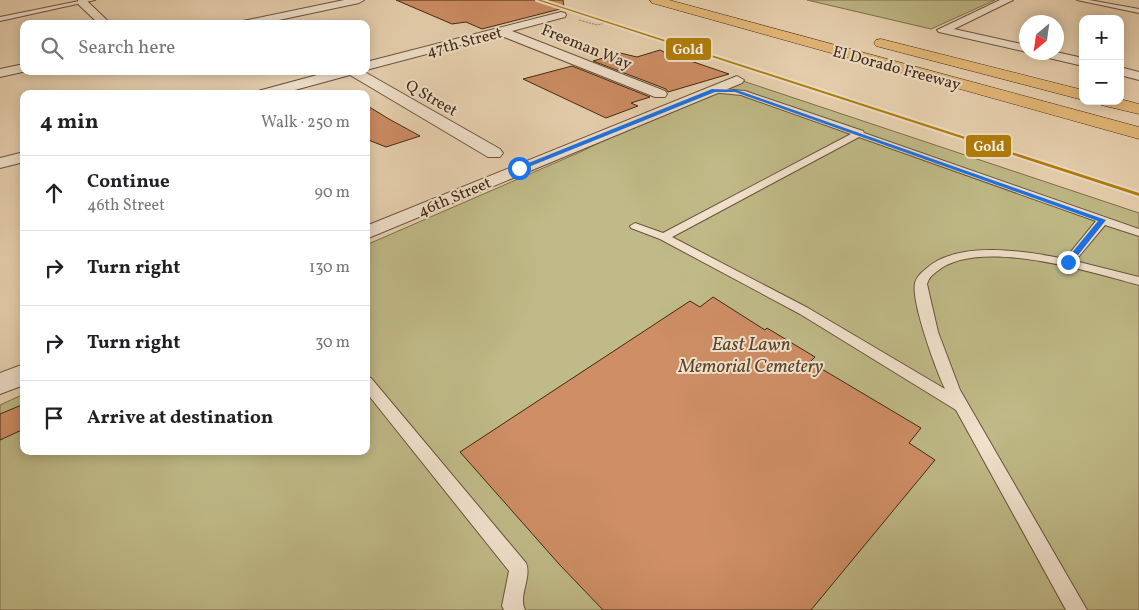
<!DOCTYPE html>
<meta charset="utf-8">
<style>
body{margin:0;font-family:Vollkorn,serif;background:#f6f6f6;color:#202124}
.controls{position:absolute;right:15px;top:15px;display:grid;overflow:hidden;border-radius:10px;box-shadow:0 2px 12px #0003}
.controls button{width:45px;height:45px;display:grid;place-items:center;padding:0;border:0;border-bottom:1px solid #e0e0e0;background:#fff;color:#202124;font:25px sans-serif}
.compass{position:absolute;left:1019px;top:15px;width:45px;height:45px;border-radius:50%;background:#fff;box-shadow:0 2px 12px #0003;rotate:209deg}
.stop{position:absolute;width:15px;height:15px;margin:-11px;border:4px solid #1a73e8;border-radius:50%;background:#fff}
.stop.end{background:#1a73e8;border-color:#fff;box-shadow:0 1px 5px #0008}
.list{margin:0;padding:0;list-style:none}
h2{display:flex;justify-content:space-between;align-items:center;height:65px;margin:0;padding:0 20px;font-size:21px}
h2 small{font-size:16px;font-weight:400;color:#757577}
.list li{display:grid;grid-template-columns:32px 1fr auto;gap:15px;align-items:center;box-sizing:border-box;height:75px;padding:0 20px;border-top:1px solid #e0e0e0}
.list b{display:block;font-size:19px;white-space:nowrap}
.list p{margin:0;font-size:16px;white-space:nowrap;color:#757577}
.list em{font-size:16px;font-style:normal;color:#757577}
.icon{flex:none;width:28px;height:28px;fill:none;stroke:currentColor;stroke-width:2;stroke-linecap:round;stroke-linejoin:round}
.map{position:relative;flex:none;width:1139px;height:610px;overflow:hidden}
.search{position:absolute;background:#fff;box-shadow:0 2px 12px #0003;left:20px;top:20px;width:350px;height:55px;display:flex;align-items:center;gap:12px;box-sizing:border-box;padding:0 18px;border-radius:10px;color:#757577;font-size:19px}
.panel{position:absolute;background:#fff;box-shadow:0 2px 12px #0003;left:20px;top:90px;width:350px;height:365px;border-radius:10px}
.map>svg:first-child{display:block}
.green{fill:#bfba87;stroke:#80704c}
.building{fill:#cf8e65;stroke:#422712}
.lines{fill:none;stroke-linecap:round;stroke-linejoin:round}
.service-casing{stroke:#6c523a;stroke-width:2}
.minor-casing{stroke:#6c523a;stroke-width:2}
.motorway-casing{stroke:#422712;stroke-width:1}
.path{stroke:#422712;stroke-width:1;stroke-dasharray:0.5 1;stroke-linecap:butt}
.service{fill:#f1e2cd;fill-rule:evenodd}
.minor{fill:#f1e2cd;fill-rule:evenodd}
.motorway{fill:#e5ba79;fill-rule:evenodd}
.rail-1-casing{stroke:#f1e2cd;stroke-width:4}
.rail-1{fill:#b37f07;fill-rule:evenodd}
.route{fill:#1a73e8}
.labels{text-anchor:middle;stroke-width:4;stroke-linejoin:round;paint-order:stroke}
.far-street-label{font-size:16px;fill:#422712;stroke:#f1e2cd}
.park-label{font-size:19px;font-style:italic;fill:#5b4429;stroke:#f1e2cd}
.line-badge{stroke:#f1e2cd;stroke-width:2}
.badge-label{font-size:14px;text-anchor:middle;font-weight:bold;fill:#fff}
</style>
<div class="map">
<svg width="1139" height="610" viewBox="0 0 1139 610">
<rect width="100%" height="100%" fill="#ead3b2"/>
<filter id="stains"><feTurbulence type="fractalNoise" baseFrequency=".004" numOctaves="4"/><feColorMatrix values="0 0 0 0 .2 0 0 0 0 .09 0 0 0 0 .02 0 0 0 .5 -.17"/></filter>
<radialGradient id="worn" r=".72"><stop offset=".6" stop-color="#630" stop-opacity="0"/><stop offset="1" stop-color="#630" stop-opacity=".3"/></radialGradient>
<!-- green -->
<g class="green">
<polygon points="807,0 995,0 931,29"/>
<polygon points="734,78 1139,213 1139,610 0,610 0,405 24,394 24,451 366,451 366,245 578,153"/>
</g>
<!-- building -->
<g class="building">
<polygon points="396,0 563,0 564,8 482,29 466,22 452,24"/>
<polygon points="660,50 664,52 729,74 668,92 666,89 593,61 620,53 637,57"/>
<polygon points="572,66 650,97 631,103 638,106 606,118 523,79"/>
<polygon points="366,105 389,119 420,136 386,147 366,139"/>
<polygon points="713,297 765,330 767,328 815,357 810,362 921,428 909,443 935,460 811,610 603,610 559,564 460,452 690,301 700,307"/>
<polygon points="24,404 24,429 0,440 0,414"/>
</g>
<g class="lines">
<defs>
<g id="service">
<polygon points="84,0 95,0 0,21 0,17"/>
<polygon points="1077,0 1089,0 1139,9 1139,13"/>
<path d="M711 88 745 91 863 131 864 133 1139 229V236L1105 225 1075 261 1139 277V285C1091 272 977 236 936 272 931 276 929 278 927 284L938 332 960 390 1087 610H1066L956 410 800 314 660 239 631 228 630 226 635 223 663 233 851 134 741 95 711 92ZM859 137 1096 221 1065 259C1025 251 959 240 927 268 922 272 917 276 915 283 911 302 936 370 945 389L808 308 672 237Z"/>
<path d="M366 377 371 378 526 563C532 578 518 595 525 610H504L502 606 509 571 366 392Z"/>
</g>
<g id="minor">
<polygon points="78,0 86,0 111,24 99,24 78,4"/>
<polygon points="344,0 364,0 359,3 260,24 238,24 243,21"/>
<polygon points="1000,0 1013,0 954,29 1026,45 1027,52 939,32 937,30"/>
<polygon points="561,12 565,13 566,15 565,17 512,31 665,91 667,94 665,97 655,97 499,35 366,70 366,62"/>
<polygon points="1034,52 1056,52 1083,58 1083,66 1036,55"/>
<polygon points="24,64 24,71 27,71 0,77 0,69"/>
<polygon points="1120,67 1139,72 1139,80 1120,75"/>
<polygon points="332,71 363,71 500,149 503,153 500,157 488,157 350,75 280,94 256,94 258,91"/>
<polygon points="737,76 744,80 742,83 366,239 366,226"/>
<polygon points="24,152 24,162 0,168 0,158"/>
<polygon points="24,364 24,385 0,394 0,373"/>
</g>
<g id="motorway">
<polygon points="650,0 669,0 1139,127 1139,139 652,3"/>
<polygon points="881,39 1083,90 1083,100 876,46 874,43 876,40"/>
<polygon points="1120,99 1139,104 1139,114 1101,105 1099,101 1120,101"/>
</g>
</defs>
<!-- service casing -->
<use href="#service" class="service-casing"/>
<!-- minor casing -->
<use href="#minor" class="minor-casing"/>
<!-- motorway casing -->
<use href="#motorway" class="motorway-casing"/>
<!-- path -->
<polyline class="path" points="579,20 597,25 605,23"/>
<!-- service -->
<use href="#service" class="service"/>
<!-- minor -->
<use href="#minor" class="minor"/>
<!-- motorway -->
<use href="#motorway" class="motorway"/>
<defs>
<polygon id="rail-1" points="537,0 541,0 1139,193 1139,196"/>
</defs>
<!-- rail-1 casing -->
<use href="#rail-1" class="rail-1-casing"/>
<!-- rail-1 -->
<use href="#rail-1" class="rail-1"/>
</g>
<!-- route -->
<polygon class="route" points="712,89 737,90 1106,220 1071,264 1065,264 1065,261 1098,221 735,92 715,92 521,170 516,168"/>
<g class="labels">
<!-- far-street labels -->
<g class="far-street-label">
<text transform="translate(464 41) rotate(-15)" y="6">47th Street</text>
<text transform="translate(587 46) rotate(22)" y="6">Freeman Way</text>
<text transform="translate(897 67) rotate(15)" y="6">El Dorado Freeway</text>
<text transform="translate(432 97) rotate(30)" y="6">Q Street</text>
<text transform="translate(454 196) rotate(-23)" y="6">46th Street</text>
</g>
<!-- park labels -->
<g class="park-label">
<text x="751" y="350">East Lawn<tspan x="751" dy="22">Memorial Cemetery</tspan></text>
</g>
</g>
<g class="line-badge">
<rect x="665" y="37" width="47" height="24" rx="5" fill="#b37f07"/>
<rect x="965" y="134" width="47" height="24" rx="5" fill="#b37f07"/>
</g>
<g class="badge-label">
<text x="688" y="54">Gold</text>
<text x="989" y="151">Gold</text>
</g>
<rect width="100%" height="100%" filter="url(#stains)"/>
<rect width="100%" height="100%" fill="url(#worn)"/>
</svg>
<div class="controls">
<button>+</button>
<button>−</button>
</div>
<svg class="compass" viewBox="-18 -18 36 36"><path d="M0-13l5 13h-10z" fill="#e53935"/><path d="M0 13l5-13h-10z" fill="#757577"/></svg>
<div class="stop" style="left:519px;top:168px"></div>
<div class="stop end" style="left:1068px;top:262px"></div>
<div class="search"><svg class="icon" aria-label="search" viewBox="0 0 24 24"><circle cx="10" cy="10" r="6"/><path d="M15 15l6 6"/></svg>Search here</div>
<section class="panel">
<h2>4 min<small>Walk · 250 m</small></h2>
<ul class="list">
<li><svg class="icon" aria-label="ahead" viewBox="0 0 24 24"><path d="M12 20V5M6 11l6-6 6 6"/></svg><div><b>Continue</b><p>46th Street</p></div><em>90 m</em></li>
<li><svg class="icon" aria-label="right" viewBox="0 0 24 24"><path d="M7 20v-9h11M14 6l5 5-5 5"/></svg><div><b>Turn right</b></div><em>130 m</em></li>
<li><svg class="icon" aria-label="right" viewBox="0 0 24 24"><path d="M7 20v-9h11M14 6l5 5-5 5"/></svg><div><b>Turn right</b></div><em>30 m</em></li>
<li><svg class="icon" aria-label="arrive" viewBox="0 0 24 24"><path d="M6 21V4h12l-3 4 3 4H6"/></svg><div><b>Arrive at destination</b></div></li>
</ul>
</section>
</div>
